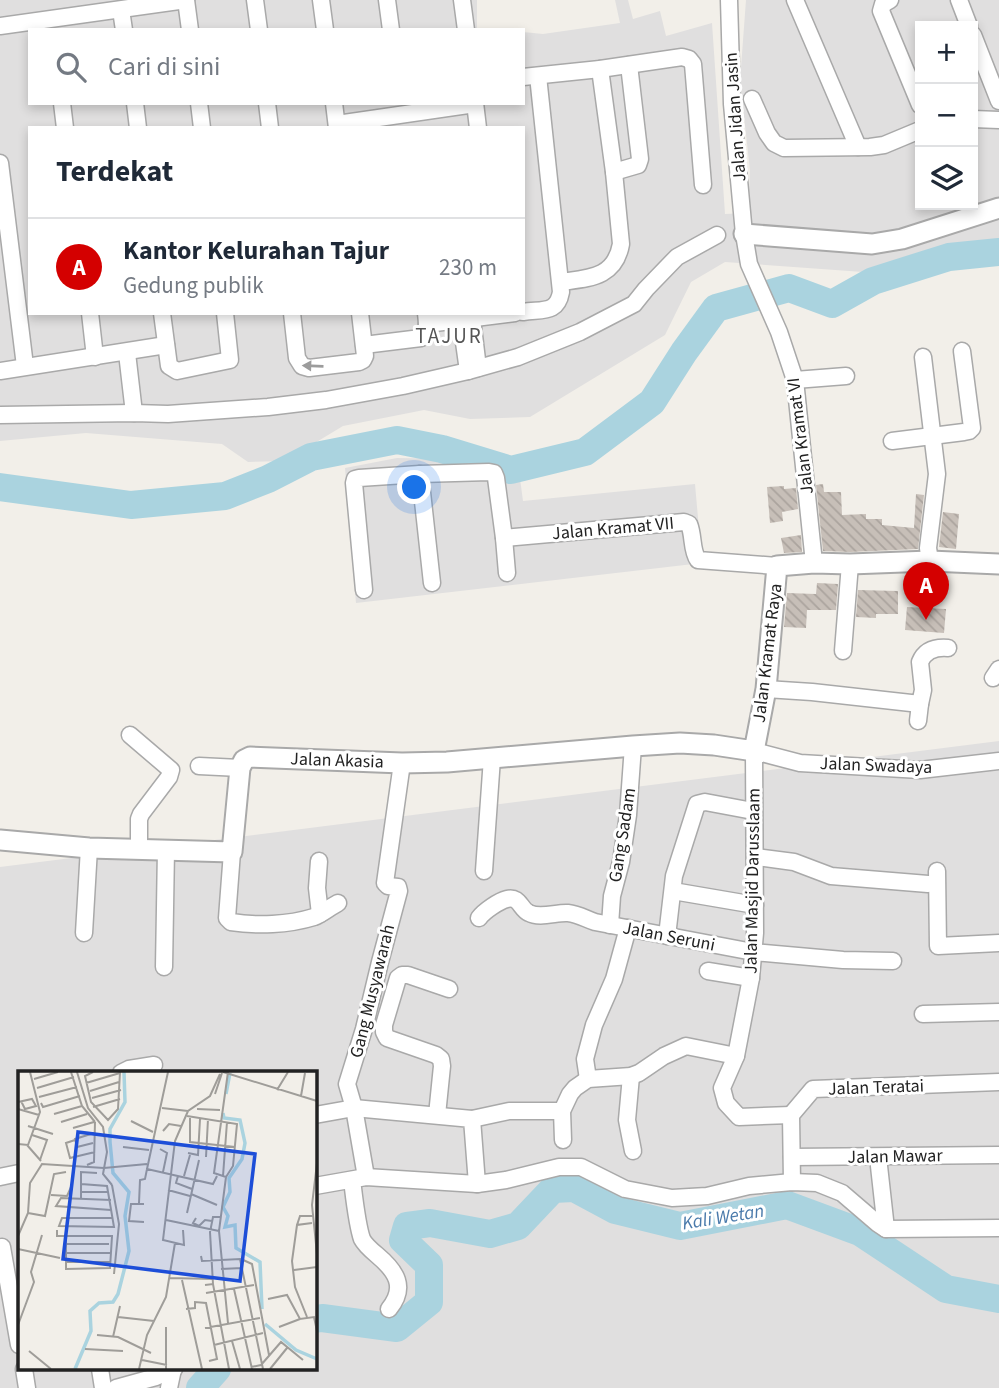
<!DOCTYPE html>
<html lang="id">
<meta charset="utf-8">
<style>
body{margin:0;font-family:"Source Sans 3",sans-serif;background:#f6f6f7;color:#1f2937}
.controls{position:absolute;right:21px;top:21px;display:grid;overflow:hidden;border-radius:0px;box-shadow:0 4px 10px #0003}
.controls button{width:63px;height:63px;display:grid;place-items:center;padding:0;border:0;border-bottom:2px solid #e0e1e3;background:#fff;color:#1f2937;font:35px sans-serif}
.you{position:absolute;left:415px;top:488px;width:24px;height:24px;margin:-18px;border:5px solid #fff;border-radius:50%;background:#1a73e8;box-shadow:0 0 0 10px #1a73e833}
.badge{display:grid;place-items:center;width:46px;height:46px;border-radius:50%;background:#d40000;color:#fff;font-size:23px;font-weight:700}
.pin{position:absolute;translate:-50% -58px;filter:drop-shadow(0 2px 4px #0008)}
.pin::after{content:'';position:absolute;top:37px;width:24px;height:21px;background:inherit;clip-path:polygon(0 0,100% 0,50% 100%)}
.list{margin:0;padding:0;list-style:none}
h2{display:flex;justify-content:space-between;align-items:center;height:91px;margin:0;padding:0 28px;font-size:30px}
h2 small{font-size:23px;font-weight:400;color:#747a83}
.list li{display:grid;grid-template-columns:46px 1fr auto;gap:21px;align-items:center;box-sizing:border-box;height:98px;padding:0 28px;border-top:2px solid #e0e1e3}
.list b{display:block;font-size:26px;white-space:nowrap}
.list p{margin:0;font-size:23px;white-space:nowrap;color:#747a83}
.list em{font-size:23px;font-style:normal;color:#747a83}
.icon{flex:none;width:38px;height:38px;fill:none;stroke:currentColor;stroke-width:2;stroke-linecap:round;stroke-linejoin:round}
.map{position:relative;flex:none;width:999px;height:1388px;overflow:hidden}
.search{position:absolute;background:#fff;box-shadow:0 4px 10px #0003;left:28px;top:28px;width:497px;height:77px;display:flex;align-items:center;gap:18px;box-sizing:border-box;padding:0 24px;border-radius:0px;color:#747a83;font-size:26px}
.panel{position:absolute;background:#fff;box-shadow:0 4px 10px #0003;left:28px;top:126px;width:497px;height:189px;border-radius:0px}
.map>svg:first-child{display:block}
.residential{fill:#e0dfdf;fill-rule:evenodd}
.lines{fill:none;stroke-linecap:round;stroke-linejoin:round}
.river{stroke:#aad3df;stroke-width:28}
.building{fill:url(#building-back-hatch)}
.service-casing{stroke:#a9a9a9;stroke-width:11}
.minor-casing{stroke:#a9a9a9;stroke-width:19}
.tertiary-casing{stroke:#a9a9a9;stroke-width:23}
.service{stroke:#fff;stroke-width:8}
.minor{stroke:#fff;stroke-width:16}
.tertiary{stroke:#fff;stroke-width:19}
.oneway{fill:#9c9c9c}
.labels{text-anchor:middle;stroke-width:6;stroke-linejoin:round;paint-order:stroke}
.street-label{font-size:18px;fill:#222;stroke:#fff}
.water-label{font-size:19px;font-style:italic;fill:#4a7aab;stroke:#fff}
.quarter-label{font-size:21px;letter-spacing:2px;fill:#555;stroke:#fff}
.inset-river{fill:none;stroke:#aad3df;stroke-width:3.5}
.inset-road{fill:none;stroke:#9f9d99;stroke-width:2}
.view{fill:#1d4ed8;fill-opacity:0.15;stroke:#1d4ed8;stroke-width:3.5}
.inset-edge{fill:none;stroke:#222;stroke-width:3.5}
</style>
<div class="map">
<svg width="999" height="1388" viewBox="0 0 999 1388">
<defs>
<pattern id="building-back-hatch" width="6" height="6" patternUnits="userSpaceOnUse" patternTransform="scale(1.75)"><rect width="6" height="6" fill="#c7bfb8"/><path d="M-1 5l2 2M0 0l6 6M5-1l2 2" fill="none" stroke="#aba49e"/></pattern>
</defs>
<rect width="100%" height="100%" fill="#f2efe9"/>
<!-- residential -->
<g class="residential">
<path d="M0 0H477V29L489 30H30V103H523V32L543 34 620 23 615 0H628L633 19 660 11 666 36 712 23 725 214 748 213 750 170 740 81 746 0H999V241L863 272 725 262 691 282 665 335 530 417 470 419 424 410 343 426 285 461 248 462 222 444 86 433 0 441ZM920 26H973V205H920ZM30 128H523V313H30Z"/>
<polygon points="397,458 451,459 519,471 523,501 695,484 702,563 356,603 345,468"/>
<path d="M999 741V1388H0V867ZM19 1073H315V1369H19Z"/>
</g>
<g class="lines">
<!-- river -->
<g class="river">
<polyline points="0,487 131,505 225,496 268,479 311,457 397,440 442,449 511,470 585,452 652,402 684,352 716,308 789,288 832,304 873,281 949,257 999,252"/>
<polyline points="315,1319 322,1318 397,1328 429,1302 429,1265 403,1240 407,1226 430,1223 490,1234 518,1226 553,1189 574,1188 615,1210 680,1226 787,1205 860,1232 946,1289 999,1299"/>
<polyline points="200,1388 217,1369"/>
</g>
</g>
<!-- building -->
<g class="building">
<polygon points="823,484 824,492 841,492 842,515 866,514 866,519 882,519 882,525 914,528 916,494 924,495 918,549 850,552 823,551 816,485"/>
<polygon points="784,486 784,489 796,488 798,509 782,512 783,521 770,523 767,487"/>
<polygon points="943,512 959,514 956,549 939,547"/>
<polygon points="801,535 802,552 784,553 781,538"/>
<polygon points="817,583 838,584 836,610 807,610 806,628 784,627 787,593 816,594"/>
<polygon points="858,590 898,591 898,614 876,614 876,618 856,617"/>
<polygon points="907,607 946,609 944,633 905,630"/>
</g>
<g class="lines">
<defs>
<polyline id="service" points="918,562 918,580 937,580"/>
<g id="minor">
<polyline points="186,0 190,30"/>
<polyline points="255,0 259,30"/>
<polyline points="321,0 325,30"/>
<polyline points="387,0 391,30"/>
<polyline points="462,0 466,30"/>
<polyline points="729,0 732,104 744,234 749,264 779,332 795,380 814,563"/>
<polyline points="795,0 858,147"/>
<polyline points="890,0 883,4 881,11 920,105"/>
<polyline points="959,0 969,26"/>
<polyline points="121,10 124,30"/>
<polyline points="0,26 186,0"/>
<polyline points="973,35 999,101"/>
<polyline points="523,77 600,69 682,57 689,59 693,64 703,185"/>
<polyline points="752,99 767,133 774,143 784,148 870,147 884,145 920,130"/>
<polyline points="62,103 65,128"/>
<polyline points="135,103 138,128"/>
<polyline points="199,103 202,128"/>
<polyline points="267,103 270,128"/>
<polyline points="334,103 337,128"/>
<polyline points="475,103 478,128"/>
<polyline points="973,119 999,120"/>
<polyline points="337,124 475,104"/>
<polyline points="0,163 25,366"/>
<polyline points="614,172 638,165 640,159 629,65"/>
<path d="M561 282C589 278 615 278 621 244L614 172 600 69"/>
<path d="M523 312C543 309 557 314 561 292L538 76"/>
<polyline points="90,313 95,357"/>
<polyline points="162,313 169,366 177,371 230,360 225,313"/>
<polyline points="292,313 297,358 302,366 309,368 359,362 363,360 365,356 360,313"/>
<polyline points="472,319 478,368"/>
<polyline points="461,321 468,371"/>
<polyline points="427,324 515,313"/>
<path d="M364 345 421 338C429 331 427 323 426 313"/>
<polyline points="127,353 134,413"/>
<polyline points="923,357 937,474 928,548 930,561"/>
<polyline points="0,371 166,345"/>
<polyline points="795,380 846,376"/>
<polyline points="0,415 134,413 168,414 268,407 326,400 403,386 468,371 518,357 580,332 634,304 646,289 677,257 717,235"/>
<polyline points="892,441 964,432 969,431 972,428 962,351"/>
<polyline points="420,474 432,583"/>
<path d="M504 538 684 522 689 524C694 536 691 550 698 560L777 566"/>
<polyline points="364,590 354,483 355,479 359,478 420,474 489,472 494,473 496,478 504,538 507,573"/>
<polyline points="843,651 850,564"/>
<polyline points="993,678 999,669"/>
<path d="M766 689 812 692 920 704 923 690 920 662C925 650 936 647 948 648"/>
<polyline points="918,721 920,704"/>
<polyline points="130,735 171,770 169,777 141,814 139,819 139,849"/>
<polyline points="199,766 240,768"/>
<path d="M232 852 227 918 231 922C257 926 288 925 314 917 322 914 330 907 338 903"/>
<polyline points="756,857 794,862 831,876 928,884"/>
<polyline points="319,861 317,888 320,914"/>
<polyline points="484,871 492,758"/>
<polyline points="937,871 938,946 999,943"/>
<polyline points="673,891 755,905"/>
<path d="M479 918C484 911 499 901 507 899 520 896 520 909 529 913 540 919 557 912 568 913 578 914 586 919 595 922L753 952 843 960 893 961"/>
<polyline points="610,925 612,896 621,862 628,815 633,746"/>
<polyline points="84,933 89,848"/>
<polyline points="667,936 674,876 697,804 705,802 753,811"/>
<polyline points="164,967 166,849"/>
<polyline points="708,971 751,978"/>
<polyline points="923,1014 999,1012"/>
<polyline points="121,1073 129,1069 154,1065"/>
<polyline points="631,1076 627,1120 633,1151"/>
<polyline points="588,1079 585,1059 594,1025 614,979 628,928"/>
<polyline points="315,1115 354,1108 472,1119 477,1184"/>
<polyline points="437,1115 442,1066 441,1059 436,1055 387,1038 384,1032 384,1025 398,978 402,975 408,975 449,989"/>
<polyline points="791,1115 739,1117 726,1103 722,1088 736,1056 751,978 755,933 754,751 800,763 920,770 999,761"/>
<polyline points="472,1119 509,1111 562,1111"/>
<polyline points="563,1140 562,1111 570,1094 575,1088 588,1079 631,1076 639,1073 664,1056 686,1046 736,1056"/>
<polyline points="792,1157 999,1155"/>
<polyline points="878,1157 886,1229"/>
<polyline points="0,1177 19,1173"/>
<polyline points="366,1177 354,1108 347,1084 364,1029 380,962 399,891 398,887 388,886 385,883 402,763"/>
<path d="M352 1180C354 1196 357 1225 362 1239 365 1245 371 1250 377 1255 396 1271 407 1287 389 1309"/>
<polyline points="792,1182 791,1115 813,1089 999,1082"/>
<polyline points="315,1186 366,1177 477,1184 506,1180 559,1167 581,1167 625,1189 672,1198 707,1196 749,1186 792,1182 817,1183 842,1193 877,1223 886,1229 999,1228"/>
<polyline points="2,1247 19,1345"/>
<polyline points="24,1369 27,1388"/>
<polyline points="100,1369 103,1388"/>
<polyline points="116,1388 156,1377 174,1369"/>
<polyline points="169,1388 173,1369"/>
</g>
<g id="tertiary">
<polyline points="744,234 872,244 902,239 999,208"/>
<polyline points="0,840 89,848 232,852 240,768 244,760 250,757 402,763 447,762 633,746 680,743 714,745 754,751 766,689 777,566 814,563 850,564 930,561 999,564"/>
</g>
</defs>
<!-- service casing -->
<use href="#service" class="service-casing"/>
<!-- minor casing -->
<use href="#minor" class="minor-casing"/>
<!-- tertiary casing -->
<use href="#tertiary" class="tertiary-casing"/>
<!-- service -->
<use href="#service" class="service"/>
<!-- minor -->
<use href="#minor" class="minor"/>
<!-- tertiary -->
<use href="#tertiary" class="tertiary"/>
</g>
<!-- one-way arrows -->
<defs><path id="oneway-solid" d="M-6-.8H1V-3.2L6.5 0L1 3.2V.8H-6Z" transform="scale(1.75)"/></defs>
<use class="oneway" href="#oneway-solid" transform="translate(313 366) rotate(-178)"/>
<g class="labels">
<!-- street labels -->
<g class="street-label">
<text transform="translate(735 117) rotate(-94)" y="6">Jalan Jidan Jasin</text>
<text transform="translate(800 436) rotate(-97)" y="6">Jalan Kramat VI</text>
<text transform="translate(613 528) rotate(-5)" y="6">Jalan Kramat VII</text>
<text transform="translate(767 653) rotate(-83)" y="6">Jalan Kramat Raya</text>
<text transform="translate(337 760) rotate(2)" y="6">Jalan Akasia</text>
<text transform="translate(876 765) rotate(2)" y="6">Jalan Swadaya</text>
<text transform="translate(622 835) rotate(-81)" y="6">Gang Sadam</text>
<text transform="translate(752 881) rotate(-89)" y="6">Jalan Masjid Darusslaam</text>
<text transform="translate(669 936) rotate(11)" y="6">Jalan Seruni</text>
<text transform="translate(372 991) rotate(-76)" y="6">Gang Musyawarah</text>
<text transform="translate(876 1087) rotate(-2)" y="6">Jalan Teratai</text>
<text transform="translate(895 1156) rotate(-1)" y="6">Jalan Mawar</text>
</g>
<!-- water labels -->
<g class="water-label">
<text transform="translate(723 1216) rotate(-9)" y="7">Kali Wetan</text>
</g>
<!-- quarter labels -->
<g class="quarter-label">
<text x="449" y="343">TAJUR</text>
</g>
</g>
<!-- overview -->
<g transform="translate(18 1071)">
<rect width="299" height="299" fill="#f2efe9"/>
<path class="inset-river" d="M208 23 212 2M205 42 206 47 222 49 227 72 224 88 211 107 212 121 205 136 210 145 207 156 217 154 218 177 242 191 244 238M247 253 278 279 299 288M57 298 73 260 72 240 81 232 95 231 100 223 111 180 107 145 111 121 95 102 92 71V58L107 31 106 1"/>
<path class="inset-road" d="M53 1 64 35 77 51M59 1 70 37 85 56 89 81 85 103 94 114M75 1 67 5 73 31 90 49 100 38 102 1M150 1 129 98 195 113 199 105M205 1 299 30M16 8 40 1M68 12 102 2M19 17 56 6M259 19 270 1M72 20 101 11M197 23 204 2M283 25 287 2M21 26 59 16M74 27 103 19M0 31 14 28 18 35 7 38 3 30M23 32 25 36 62 25M75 36 102 28M144 37 170 40M0 38 21 44M179 38 202 39M36 43 64 35M169 45 219 53 215 95 208 106M172 47V71L217 76M113 50 135 61M43 51 69 43M10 55 35 63M55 57 76 51M145 60 151 53 163 55M14 64 29 69 22 89M57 69 48 72 52 87 77 81M75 72 59 76 57 68 76 62M0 73 10 74 22 41 12 1M9 74 23 90M105 76 131 79M142 78 149 82 145 101M170 82 180 84 182 48M188 86 190 48M299 92 294 134 299 183M69 94 76 91 77 51M160 105 158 112 174 118M166 105 172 84M205 105 209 51M208 106 201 160 210 252M208 106 196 102 210 1M63 113 89 115 96 156 41 155 44 147H94M94 114 101 153 96 203M150 119 172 125M63 121H89M173 123 199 134M33 124 49 125 54 114M63 129V101L79 102M93 129 43 127 38 135 93 139M121 132 122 109 127 108 129 98M10 142 27 145 36 103 48 101M169 142 181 89M178 147 175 152 181 155 187 149 194 150M148 149 201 160M126 151 111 150 113 133H126M279 154 282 145H295M39 159V165H94L92 197 48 198V165M165 159 166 174 145 169 157 70 170 40 192 25 202 3M0 165 10 142 12 112 24 93 86 97 129 93M48 173H91M0 178 42 187M48 182H92M183 185 184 190 222 188 245 298M223 188 234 193 251 284M48 191H92M203 198 224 197M276 199 299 196M151 207 195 208M164 209 184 298M195 213 192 161 195 146H203M187 214 195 213 211 298M216 218 234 298M188 222 236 214M250 228 269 224 282 248 296 246 299 260M168 238 177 237V231L188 232 199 288 191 290M100 246 136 250M289 246 277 216 274 190 279 154 294 152M0 254 16 211 13 201 24 164M148 256V298M261 256 282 248M187 257 242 247M79 264 100 266 133 282M95 266 102 235M214 270 222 298M196 274 245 262M67 278 105 280M11 280 33 298M124 289 149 294M233 296 243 294 263 271 285 289M121 298 129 264 148 226 157 172M252 298 269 277"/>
<path class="view" d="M60 61 237 83 222 210 45 188Z"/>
<rect width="299" height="299" class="inset-edge"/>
</g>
</svg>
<div class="controls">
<button>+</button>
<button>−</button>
<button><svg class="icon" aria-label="layers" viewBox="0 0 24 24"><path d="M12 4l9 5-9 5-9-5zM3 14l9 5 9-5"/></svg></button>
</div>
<div class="you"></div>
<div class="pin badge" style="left:926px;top:620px">A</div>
<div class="search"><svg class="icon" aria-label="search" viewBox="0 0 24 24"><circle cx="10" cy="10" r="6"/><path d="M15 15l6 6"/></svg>Cari di sini</div>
<section class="panel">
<h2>Terdekat<small></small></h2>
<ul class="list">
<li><span class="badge">A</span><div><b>Kantor Kelurahan Tajur</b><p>Gedung publik</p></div><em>230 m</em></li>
</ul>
</section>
</div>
